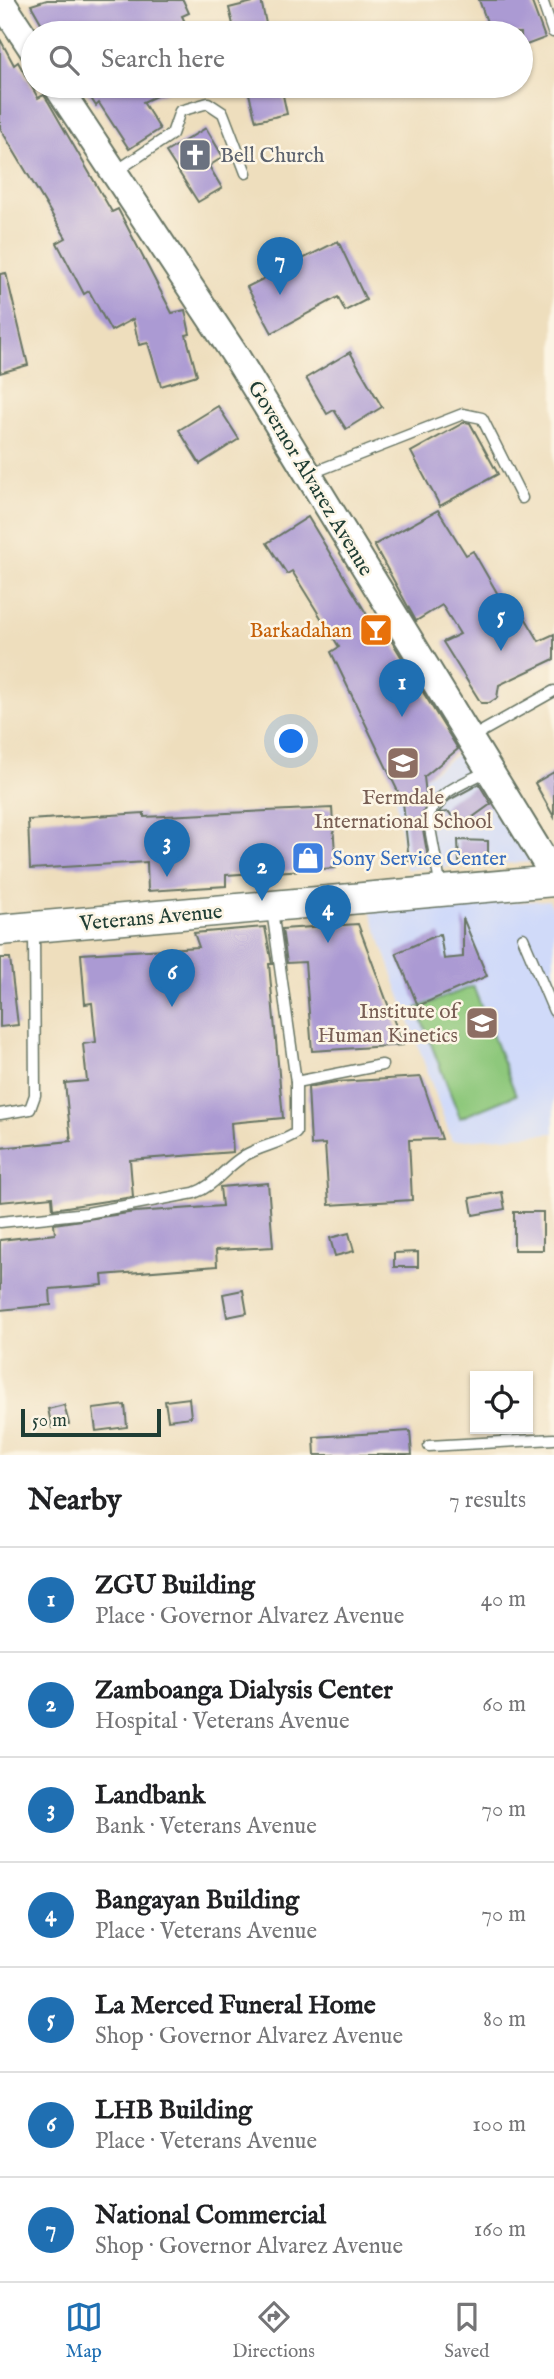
<!DOCTYPE html>
<meta charset="utf-8">
<style>
body{margin:0;font-family:"IM FELL English",serif;background:#f2f2f2;color:#202124}
.controls{position:absolute;right:21px;bottom:21px;display:grid;overflow:hidden;border-radius:0px;box-shadow:0 2px 5px #0004}
.controls button{width:63px;height:63px;display:grid;place-items:center;padding:0;border:0;border-bottom:2px solid #e0e0e0;background:#fff;color:#202124;font:35px sans-serif}
.scale{position:absolute;left:21px;bottom:18px;width:140px;box-sizing:border-box;padding-left:7px;border:4px solid #1f3d34;border-top:0;font-size:19px;line-height:24px;white-space:nowrap;color:#1f3d34;-webkit-text-stroke:5px #fcf5e5;paint-order:stroke}
.you{position:absolute;left:292px;top:742px;width:24px;height:24px;margin:-18px;border:5px solid #fff;border-radius:50%;background:#1a73e8;box-shadow:0 0 0 10px #1a73e833}
.badge{display:grid;place-items:center;width:46px;height:46px;border-radius:50%;background:#1f6fb2;color:#fff;font-size:23px;font-weight:700}
.pin{position:absolute;translate:-50% -58px;filter:drop-shadow(0 2px 4px #0008)}
.pin::after{content:'';position:absolute;top:37px;width:24px;height:21px;background:inherit;clip-path:polygon(0 0,100% 0,50% 100%)}
.list{margin:0;padding:0;list-style:none}
h2{display:flex;justify-content:space-between;align-items:center;height:91px;margin:0;padding:0 28px;font-size:30px}
h2 small{font-size:23px;font-weight:400;color:#757577}
.list li{display:grid;grid-template-columns:46px 1fr auto;gap:21px;align-items:center;box-sizing:border-box;height:105px;padding:0 28px;border-top:2px solid #e0e0e0}
.list b{display:block;font-size:26px;white-space:nowrap}
.list p{margin:0;font-size:23px;white-space:nowrap;color:#757577}
.list em{font-size:23px;font-style:normal;color:#757577}
.icon{flex:none;width:38px;height:38px;fill:none;stroke:currentColor;stroke-width:2;stroke-linecap:round;stroke-linejoin:round}
.map{position:relative;flex:none;width:554px;height:1455px;overflow:hidden}
.search{position:absolute;background:#fff;box-shadow:0 2px 5px #0004;left:21px;right:21px;top:21px;height:77px;display:flex;align-items:center;gap:18px;box-sizing:border-box;padding:0 24px;border-radius:38px;color:#757577;font-size:26px}
.sheet{height:826px;background:#fff}
nav{display:flex;justify-content:space-around;align-items:center;box-sizing:border-box;height:98px;border-top:2px solid #e0e0e0;background:#fff;font-size:19px;color:#757577}
nav a{display:grid;justify-items:center;gap:4px}
nav .on{color:#1f6fb2}
.map>svg:first-child{display:block}
.built{fill:#d0daf9}
.green{fill:#8ec87c;stroke:#568258;stroke-width:2}
.building{fill:#ab9ad3}
.lines{fill:none;stroke-linecap:round;stroke-linejoin:round}
.lane-casing{stroke:#677564;stroke-width:13}
.secondary-casing{stroke:#677564;stroke-width:30}
.primary-casing{stroke:#677564;stroke-width:33}
.lane{stroke:#fff;stroke-width:10}
.secondary{stroke:#fff;stroke-width:26}
.primary{stroke:#fff;stroke-width:30}
.labels{text-anchor:middle;stroke-width:5;stroke-linejoin:round;paint-order:stroke}
.worship-label{font-size:21px;fill:#5b616d;stroke:#fcf5e5;text-anchor:start}
.street-label{font-size:21px;fill:#1f3d34;stroke:#fcf5e5}
.food-label{font-size:21px;fill:#c56008;stroke:#fcf5e5;text-anchor:end}
.education-label{font-size:21px;fill:#785e54;stroke:#fcf5e5}
.shop-label{font-size:21px;fill:#366cbe;stroke:#fcf5e5;text-anchor:start}
</style>
<div class="map">
<svg width="554" height="1455" viewBox="0 0 554 1455">
<rect width="100%" height="100%" fill="#fcf5e5"/>
<filter id="ink" filterUnits="userSpaceOnUse"><feTurbulence type="fractalNoise" baseFrequency=".0143" numOctaves="2"/><feDisplacementMap in="SourceGraphic" scale="14" xChannelSelector="R" yChannelSelector="G"/><feConvolveMatrix kernelMatrix="1 2 1 2 8 2 1 2 1" color-interpolation-filters="sRGB"/></filter>
<filter id="wash" filterUnits="userSpaceOnUse"><feTurbulence type="fractalNoise" baseFrequency=".00686" numOctaves="4" result="noise"/><feDisplacementMap in="SourceGraphic" scale="28" xChannelSelector="R" yChannelSelector="G"/><feGaussianBlur stdDeviation="1.57" result="paint"/><feColorMatrix in="noise" values="0 0 0 0 0 0 0 0 0 0 0 0 0 0 0 0 0 1.4 0 .05"/><feComposite in="paint" operator="in"/></filter>
<g filter="url(#wash)">
<rect width="100%" height="100%" fill="#eedebd"/>
<!-- built -->
<g class="built">
<polygon points="464,749 532,862 406,869 396,798"/>
<polygon points="549,900 554,912 554,1133 452,1141 370,911"/>
</g>
<!-- green -->
<polygon class="green" points="473,986 516,1095 460,1118 417,1008"/>
<g id="blocks">
<!-- building -->
<g class="building">
<polygon points="47,0 183,0 189,13 182,16 190,33 47,33 31,5"/>
<polygon points="261,0 268,33 235,33 229,8"/>
<polygon points="479,0 531,0 545,38 521,47 521,33 491,33"/>
<polygon points="0,39 14,65 18,62 38,98 44,95 49,103 112,212 118,209 172,313 185,310 190,334 186,335 197,375 161,386 148,343 139,345 133,319 111,331 89,291 84,294 57,243 66,238 0,128"/>
<polygon points="83,86 178,86 143,102 160,129 129,149 99,103 96,106"/>
<polygon points="247,86 281,86 287,114 256,121"/>
<polygon points="206,128 223,157 209,166 222,188 198,202 166,152"/>
<polygon points="338,241 366,300 345,311 338,297 272,333 247,287"/>
<polygon points="6,273 28,365 0,373 0,274"/>
<polygon points="350,352 382,407 346,429 334,410 327,414 306,378"/>
<polygon points="218,406 239,439 200,464 179,430"/>
<polygon points="465,422 470,423 498,474 440,506 411,452"/>
<polygon points="438,510 466,555 473,551 507,610 517,604 539,641 554,634 554,659 499,685 497,698 489,703 481,703 443,642 460,634 442,605 416,621 374,545"/>
<polygon points="308,517 372,623 378,619 458,749 424,777 427,803 421,818 428,858 409,861 403,802 331,652 339,647 292,571 287,574 267,543"/>
<polygon points="554,772 554,817 535,783"/>
<polygon points="479,784 491,804 459,827 449,812 438,813 449,800"/>
<polygon points="332,808 336,868 226,875 226,886 148,891 147,862 30,869 28,820 144,813 144,817"/>
<polygon points="458,840 488,841 488,862 459,862"/>
<polygon points="463,918 487,976 418,1006 396,953 440,934 444,959 463,957"/>
<polygon points="358,924 403,1045 312,1051 305,962 287,963 282,929"/>
<polygon points="265,927 272,964 269,964 283,1118 231,1123 233,1152 130,1160 133,1197 53,1209 52,1197 0,1202 0,1148 71,1141 65,1083 87,1081 83,1044 96,1042 92,1003 85,1004 81,954 199,947 194,933"/>
<polygon points="0,958 10,958 18,1025 0,1027"/>
<polygon points="421,1077 442,1139 409,1140 412,1200 329,1205 325,1144 311,1145 308,1087 336,1082"/>
<polygon points="268,1183 273,1247 216,1250 217,1266 102,1275 103,1285 50,1289 51,1305 0,1310 0,1240 55,1234 54,1224 135,1212 222,1206 220,1187"/>
<polygon points="502,1192 505,1209 473,1215 470,1198"/>
<rect x="514" y="1212" width="29" height="38"/>
<polygon points="349,1233 354,1251 335,1256 330,1238"/>
<polygon points="418,1252 418,1267 394,1267 394,1253"/>
<polygon points="243,1290 247,1313 227,1317 223,1294"/>
<polygon points="189,1398 191,1417 168,1420 165,1401"/>
<polygon points="64,1405 69,1424 52,1428 48,1409"/>
<polygon points="125,1405 127,1427 96,1431 93,1409"/>
<polygon points="410,1431 412,1455 315,1455 314,1437"/>
</g>
</g>
</g>
<g filter="url(#ink)">
<use href="#blocks" fill-opacity="0" stroke="#677564" stroke-width="2"/>
<g class="lines">
<defs>
<g id="lane">
<polyline points="542,0 553,32"/>
<polyline points="115,172 172,134 180,111 208,103 223,113 246,173"/>
<polyline points="309,474 463,414 482,418 522,498"/>
<polyline points="472,737 554,691"/>
<path d="M441 889 428 817C436 791 466 783 489 770"/>
<polyline points="523,938 554,1011"/>
<polyline points="296,1082 382,1065"/>
<polyline points="0,1114 30,1109 35,1095 34,931"/>
<path d="M0 1222 87 1213 194 1193C215 1186 225 1167 244 1156 260 1146 280 1144 296 1133V1082L272 910"/>
<polyline points="429,1446 554,1439"/>
</g>
<g id="secondary">
<polyline points="0,0 33,50"/>
<polyline points="57,86 237,358 554,876"/>
</g>
<polyline id="primary" points="0,930 554,881"/>
</defs>
<!-- lane casing -->
<use href="#lane" class="lane-casing"/>
<!-- secondary casing -->
<use href="#secondary" class="secondary-casing"/>
<!-- primary casing -->
<use href="#primary" class="primary-casing"/>
<!-- lane -->
<use href="#lane" class="lane"/>
<!-- secondary -->
<use href="#secondary" class="secondary"/>
<!-- primary -->
<use href="#primary" class="primary"/>
</g>
</g>
<!-- icons -->
<defs>
<symbol id="church-square" viewBox="-11 -11 22 22"><rect x="-9" y="-9" width="18" height="18" rx="4" fill="#6b7280" stroke="#fcf5e5"/><path d="M-1.2-6h2.4v3.5h3.3v2.4h-3.3V6h-2.4V-.1h-3.3v-2.4h3.3Z" fill="#fff"/></symbol>
<symbol id="bar-square" viewBox="-11 -11 22 22"><rect x="-9" y="-9" width="18" height="18" rx="4" fill="#e8710a" stroke="#fcf5e5"/><path d="M-6-5H6L.8 .8V4.5H3.5V6h-7V4.5H-.8V.8Z" fill="#fff"/></symbol>
<symbol id="school-square" viewBox="-11 -11 22 22"><rect x="-9" y="-9" width="18" height="18" rx="4" fill="#8d6e63" stroke="#fcf5e5"/><path d="M0-5L7-2L0 1L-7-2ZM-4 1L0 2.5L4 1V4Q0 6-4 4Z" fill="#fff"/></symbol>
<symbol id="shop-square" viewBox="-11 -11 22 22"><rect x="-9" y="-9" width="18" height="18" rx="4" fill="#3f7fe0" stroke="#fcf5e5"/><path d="M-5-2.5h2.3a2.7 3.5 0 0 1 5.4 0H5L5.5 6h-11ZM-1.5-2.5h3a1.5 2.3 0 0 0-3 0Z" fill="#fff"/></symbol>
<symbol id="university-square" viewBox="-11 -11 22 22"><rect x="-9" y="-9" width="18" height="18" rx="4" fill="#8d6e63" stroke="#fcf5e5"/><path d="M0-5L7-2L0 1L-7-2ZM-4 1L0 2.5L4 1V4Q0 6-4 4Z" fill="#fff"/></symbol>
</defs>
<g fill-rule="evenodd">
<use href="#church-square" x="176" y="136" width="38" height="38"/>
<use href="#bar-square" x="357" y="611" width="38" height="38"/>
<use href="#school-square" x="384" y="744" width="38" height="38"/>
<use href="#shop-square" x="289" y="839" width="38" height="38"/>
<use href="#university-square" x="463" y="1004" width="38" height="38"/>
</g>
<g class="labels">
<!-- worship labels -->
<g class="worship-label">
<text x="220" y="162">Bell Church</text>
</g>
<!-- street labels -->
<g class="street-label">
<text transform="translate(311 478) rotate(59)" y="7">Governor Alvarez Avenue</text>
<text transform="translate(151 917) rotate(-5)" y="7">Veterans Avenue</text>
</g>
<!-- food labels -->
<g class="food-label">
<text x="352" y="637">Barkadahan</text>
</g>
<!-- education labels -->
<g class="education-label">
<text x="403" y="804">Fermdale<tspan x="403" dy="24">International School</tspan></text>
<text x="458" y="1018" text-anchor="end">Institute of<tspan x="458" dy="24">Human Kinetics</tspan></text>
</g>
<!-- shop labels -->
<g class="shop-label">
<text x="332" y="865">Sony Service Center</text>
</g>
</g>
</svg>
<div class="controls">
<button><svg class="icon" aria-label="locate" viewBox="0 0 24 24"><circle cx="12" cy="12" r="6"/><path d="M12 2v4M12 18v4M2 12h4M18 12h4"/></svg></button>
</div>
<div class="scale">50 m</div>
<div class="you"></div>
<div class="pin badge" style="left:402px;top:717px">1</div>
<div class="pin badge" style="left:262px;top:901px">2</div>
<div class="pin badge" style="left:167px;top:877px">3</div>
<div class="pin badge" style="left:328px;top:943px">4</div>
<div class="pin badge" style="left:501px;top:651px">5</div>
<div class="pin badge" style="left:172px;top:1007px">6</div>
<div class="pin badge" style="left:280px;top:295px">7</div>
<div class="search"><svg class="icon" aria-label="search" viewBox="0 0 24 24"><circle cx="10" cy="10" r="6"/><path d="M15 15l6 6"/></svg>Search here</div>
</div>
<section class="sheet">
<h2>Nearby<small>7 results</small></h2>
<ul class="list">
<li><span class="badge">1</span><div><b>ZGU Building</b><p>Place · Governor Alvarez Avenue</p></div><em>40 m</em></li>
<li><span class="badge">2</span><div><b>Zamboanga Dialysis Center</b><p>Hospital · Veterans Avenue</p></div><em>60 m</em></li>
<li><span class="badge">3</span><div><b>Landbank</b><p>Bank · Veterans Avenue</p></div><em>70 m</em></li>
<li><span class="badge">4</span><div><b>Bangayan Building</b><p>Place · Veterans Avenue</p></div><em>70 m</em></li>
<li><span class="badge">5</span><div><b>La Merced Funeral Home</b><p>Shop · Governor Alvarez Avenue</p></div><em>80 m</em></li>
<li><span class="badge">6</span><div><b>LHB Building</b><p>Place · Veterans Avenue</p></div><em>100 m</em></li>
<li><span class="badge">7</span><div><b>National Commercial</b><p>Shop · Governor Alvarez Avenue</p></div><em>160 m</em></li>
</ul>
</section>
<nav>
<a class="on"><svg class="icon" aria-label="map" viewBox="0 0 24 24"><path d="M3 6l6-2 6 2 6-2v14l-6 2-6-2-6 2zM9 4v14M15 6v14"/></svg>Map</a>
<a><svg class="icon" aria-label="directions" viewBox="0 0 24 24"><path d="M12 3l9 9-9 9-9-9zM9 14v-3h6M13 9l2 2-2 2"/></svg>Directions</a>
<a><svg class="icon" aria-label="saved" viewBox="0 0 24 24"><path d="M7 4h10v16l-5-4-5 4z"/></svg>Saved</a>
</nav>
